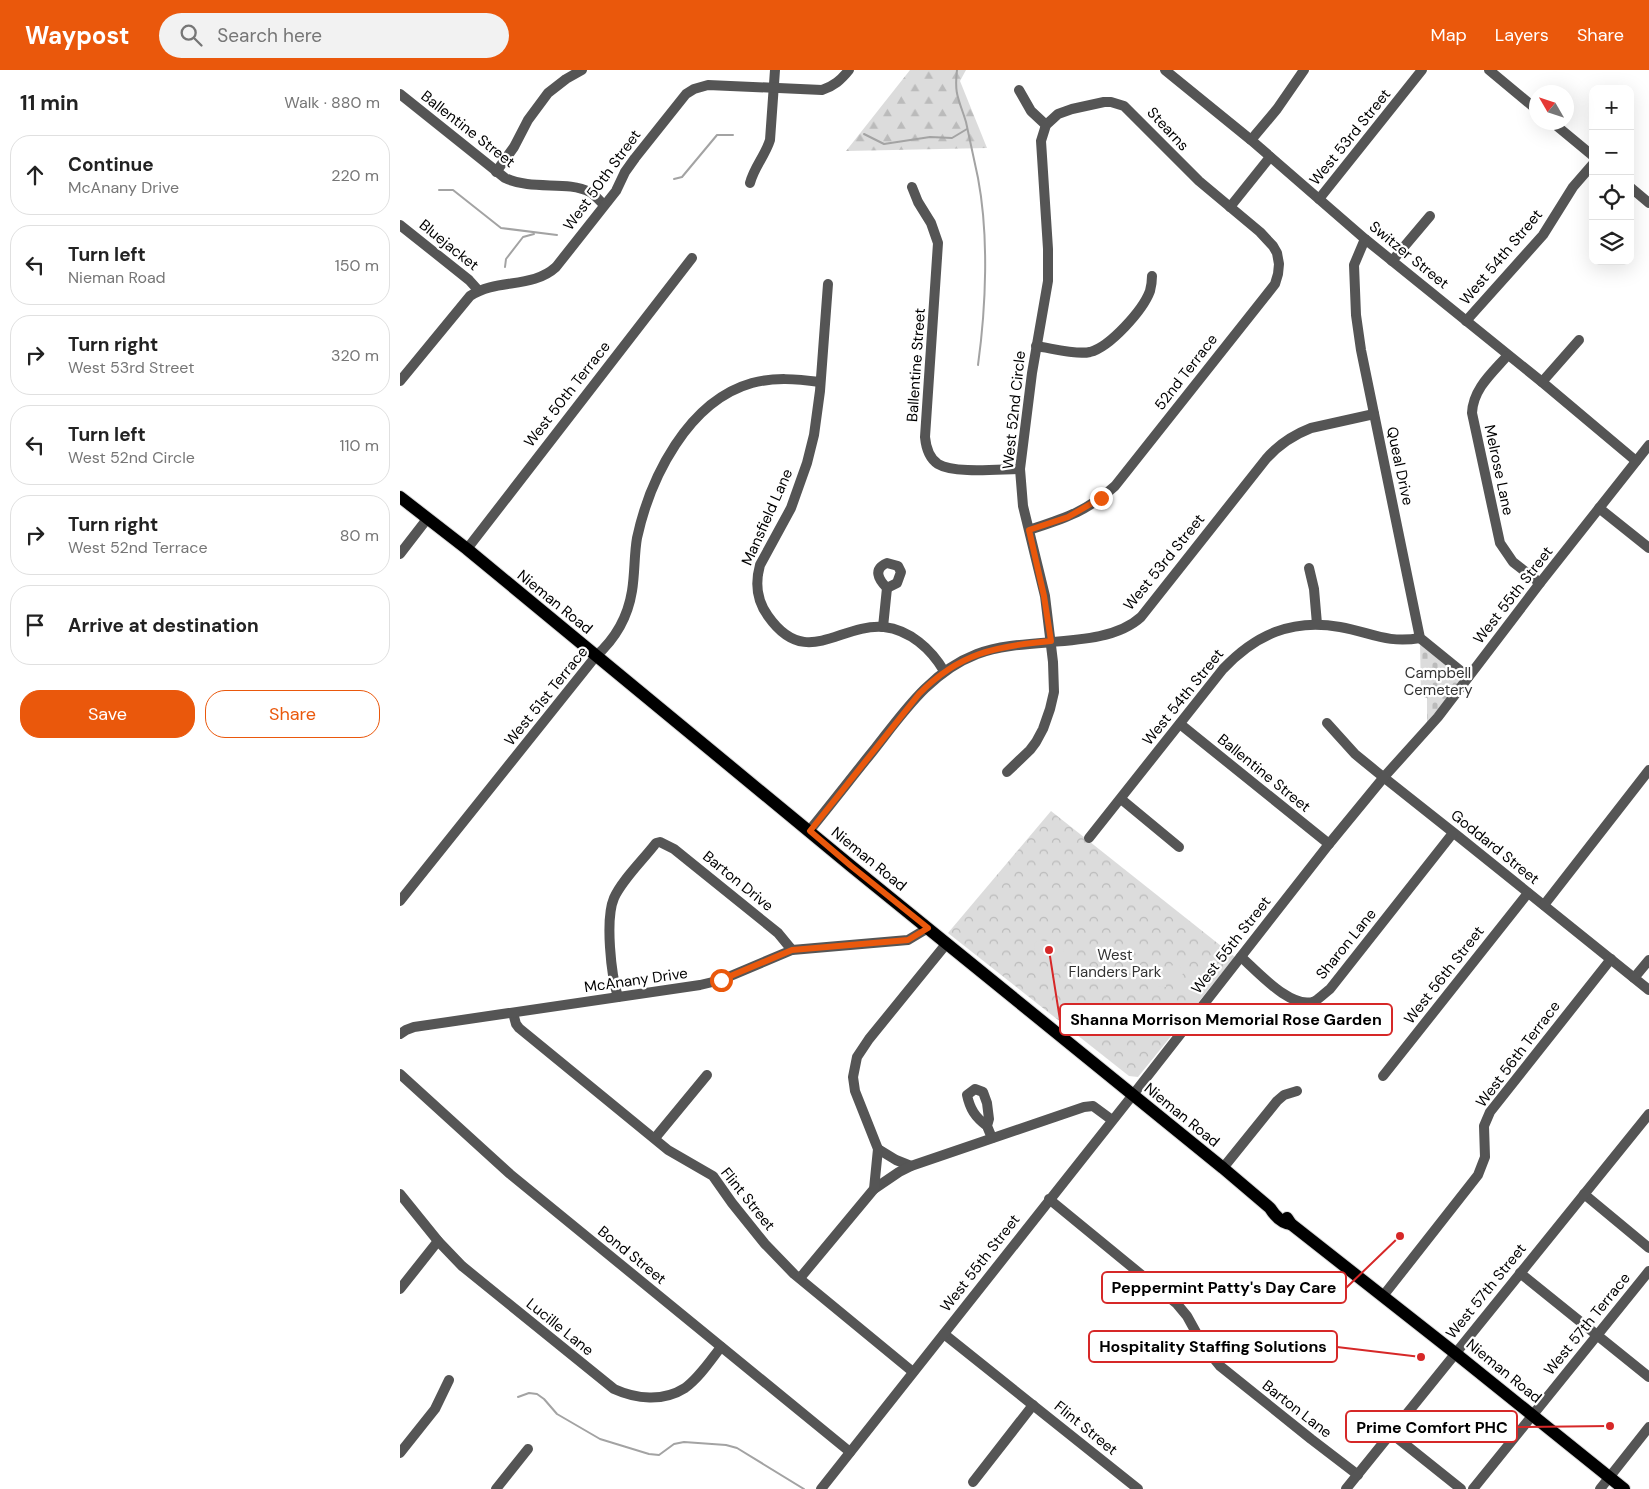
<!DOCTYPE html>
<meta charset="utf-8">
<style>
body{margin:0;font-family:"DM Sans",sans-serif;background:#f2f2f2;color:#222}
.controls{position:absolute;right:15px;top:15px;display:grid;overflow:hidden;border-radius:10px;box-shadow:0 5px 20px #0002}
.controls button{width:45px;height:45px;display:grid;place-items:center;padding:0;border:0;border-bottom:1px solid #e0e0e0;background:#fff;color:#222;font:25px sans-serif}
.compass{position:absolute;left:1129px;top:15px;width:45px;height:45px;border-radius:50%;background:#fff;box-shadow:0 5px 20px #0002;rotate:309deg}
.stop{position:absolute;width:15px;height:15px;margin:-11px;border:4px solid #ea580c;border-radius:50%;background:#fff}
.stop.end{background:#ea580c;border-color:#fff;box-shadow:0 1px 5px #0008}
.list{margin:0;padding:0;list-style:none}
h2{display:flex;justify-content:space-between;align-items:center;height:65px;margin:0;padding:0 20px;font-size:21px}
h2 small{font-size:16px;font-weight:400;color:#767676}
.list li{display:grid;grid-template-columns:32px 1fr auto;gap:15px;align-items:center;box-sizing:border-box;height:80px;margin:0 10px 10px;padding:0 10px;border:1px solid #e0e0e0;border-radius:20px}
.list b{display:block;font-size:19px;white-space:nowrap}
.list p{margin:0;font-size:16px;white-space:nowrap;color:#767676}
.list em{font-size:16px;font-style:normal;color:#767676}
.actions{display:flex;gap:10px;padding:15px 20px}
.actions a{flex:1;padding:11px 0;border:1px solid #ea580c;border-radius:20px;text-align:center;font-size:18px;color:#ea580c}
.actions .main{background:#ea580c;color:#fff}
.icon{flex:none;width:28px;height:28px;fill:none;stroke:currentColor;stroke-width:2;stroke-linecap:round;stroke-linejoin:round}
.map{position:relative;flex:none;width:1249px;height:1419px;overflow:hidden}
header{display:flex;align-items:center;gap:30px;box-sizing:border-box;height:70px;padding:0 25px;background:#ea580c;color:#fff}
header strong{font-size:24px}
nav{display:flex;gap:28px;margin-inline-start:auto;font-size:18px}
.search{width:350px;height:45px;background:#f2f2f2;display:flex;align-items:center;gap:12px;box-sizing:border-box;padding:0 18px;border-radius:28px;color:#767676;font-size:19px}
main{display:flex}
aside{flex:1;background:#fff}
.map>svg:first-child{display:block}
.forest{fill:url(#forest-firs)}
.cemetery{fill:url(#cemetery-stones)}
.park{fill:url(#park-crowns)}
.garden{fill:#dcdcdc}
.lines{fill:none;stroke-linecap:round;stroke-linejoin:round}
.stream{stroke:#a3a3a3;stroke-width:2}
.major-casing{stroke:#dbdbdb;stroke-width:14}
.minor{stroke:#555;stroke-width:10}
.major{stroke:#000;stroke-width:12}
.route{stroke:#ea580c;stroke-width:6}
.labels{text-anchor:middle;stroke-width:4.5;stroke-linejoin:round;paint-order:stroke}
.street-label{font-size:15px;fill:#000;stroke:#fff}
.park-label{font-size:15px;fill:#333;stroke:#fff}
.leader{fill:none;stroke:#d62828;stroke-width:2}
.callout-dot{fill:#d62828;stroke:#fff;stroke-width:2}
.callout{fill:#fff;stroke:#d62828;stroke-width:2}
.callout-label{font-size:16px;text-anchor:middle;font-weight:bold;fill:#000}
</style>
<header>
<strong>Waypost</strong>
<div class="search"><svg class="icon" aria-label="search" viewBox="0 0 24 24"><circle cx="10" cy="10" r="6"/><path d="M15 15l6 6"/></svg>Search here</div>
<nav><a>Map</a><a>Layers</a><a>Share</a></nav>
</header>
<main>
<aside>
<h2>11 min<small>Walk · 880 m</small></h2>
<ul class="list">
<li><svg class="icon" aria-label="ahead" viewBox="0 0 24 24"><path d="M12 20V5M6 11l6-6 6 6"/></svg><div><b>Continue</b><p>McAnany Drive</p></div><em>220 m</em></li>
<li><svg class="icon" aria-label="left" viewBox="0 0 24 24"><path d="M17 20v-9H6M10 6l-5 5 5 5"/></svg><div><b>Turn left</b><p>Nieman Road</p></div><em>150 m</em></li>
<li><svg class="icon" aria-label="right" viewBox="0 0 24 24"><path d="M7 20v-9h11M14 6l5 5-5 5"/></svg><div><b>Turn right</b><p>West 53rd Street</p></div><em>320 m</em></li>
<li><svg class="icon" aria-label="left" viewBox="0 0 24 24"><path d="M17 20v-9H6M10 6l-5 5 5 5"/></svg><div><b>Turn left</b><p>West 52nd Circle</p></div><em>110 m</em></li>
<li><svg class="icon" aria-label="right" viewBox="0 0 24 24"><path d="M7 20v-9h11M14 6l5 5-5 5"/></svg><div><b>Turn right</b><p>West 52nd Terrace</p></div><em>80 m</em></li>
<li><svg class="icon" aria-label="arrive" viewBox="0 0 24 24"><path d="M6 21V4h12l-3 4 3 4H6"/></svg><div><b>Arrive at destination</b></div></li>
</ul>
<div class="actions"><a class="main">Save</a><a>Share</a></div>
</aside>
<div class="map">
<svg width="1249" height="1419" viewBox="0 0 1249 1419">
<defs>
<pattern id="forest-firs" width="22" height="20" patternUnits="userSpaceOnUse" patternTransform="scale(1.25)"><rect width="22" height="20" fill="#dcdcdc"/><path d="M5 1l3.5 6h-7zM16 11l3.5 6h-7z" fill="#bbb"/></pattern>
<pattern id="cemetery-stones" width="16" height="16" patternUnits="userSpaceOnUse" patternTransform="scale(1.25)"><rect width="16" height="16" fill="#dcdcdc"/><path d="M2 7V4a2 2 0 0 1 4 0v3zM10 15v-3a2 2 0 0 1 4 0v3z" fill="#bbb"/></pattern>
<pattern id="park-crowns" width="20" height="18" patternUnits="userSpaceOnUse" patternTransform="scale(1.25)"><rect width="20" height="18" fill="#dcdcdc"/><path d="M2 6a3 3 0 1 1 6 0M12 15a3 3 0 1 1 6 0" fill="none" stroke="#bbb"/></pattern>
</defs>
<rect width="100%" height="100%" fill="#fff"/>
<!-- forest -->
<polygon class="forest" points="510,0 566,0 560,11 587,78 446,81"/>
<!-- cemetery -->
<polygon class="cemetery" points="1020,573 1059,607 1060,612 1027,654 1027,628 1021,626"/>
<!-- park -->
<polygon class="park" points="651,741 835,887 738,1007 729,1006 548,863"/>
<!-- garden -->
<g class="garden">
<path d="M640 870 661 874 658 879H663L664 882 662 889 658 890C651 886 642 886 634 882L635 873Z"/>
<polygon points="778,894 782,899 783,904 773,914 766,913 766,917 757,916 754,910 757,908 754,900"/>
</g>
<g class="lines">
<!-- stream -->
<g class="stream">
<path d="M557 0C554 25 559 29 566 52 570 70 574 89 578 108 589 166 586 237 578 295"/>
<polyline points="464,64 484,74 530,67 552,68 567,59"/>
<polyline points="274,109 282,107 317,65 333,65"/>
<polyline points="39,120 53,120 101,158 157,165"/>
<polyline points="105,197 106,189 123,167 134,164"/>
<polyline points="118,1327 129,1323 137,1324 144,1329 157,1344 200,1369 249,1384 259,1385 274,1374 284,1372 326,1375 337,1378 404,1419"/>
</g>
<defs>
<g id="major">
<path d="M0 427 67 479 451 796 823 1098 870 1138C875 1146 881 1153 891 1154"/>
<polyline points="887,1148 891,1154 1055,1283 1224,1419"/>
</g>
</defs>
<!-- major casing -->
<use href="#major" class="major-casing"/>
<!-- minor -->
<g class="minor">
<polyline points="765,0 851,70 965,169 1142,312 1236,391"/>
<polyline points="1089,0 1136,39"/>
<polyline points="619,20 631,41 646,55"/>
<path d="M0 24 105 108C133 121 166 110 190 122 195 125 200 131 204 135"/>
<polyline points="1152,52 1193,86"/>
<polyline points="851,70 877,39 904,0"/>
<polyline points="96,102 114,77 128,50 148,23 166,9 182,0"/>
<path d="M350 113C354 97 365 86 370 70L375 0"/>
<path d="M512 117 518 132 531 153 538 173 525 367C526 378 529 388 538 394 554 404 601 399 620 399"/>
<polyline points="1230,117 1249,133"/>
<polyline points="919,129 1022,0"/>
<polyline points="830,137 870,87"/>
<polyline points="0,155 69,210 78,220"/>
<polyline points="965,169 954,195 956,245 961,280 1020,568 1068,607"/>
<polyline points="992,191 1030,146"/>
<path d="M428 214 420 321 414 365 407 393 391 438 360 495C355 513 357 531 368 546 406 600 439 553 484 557 510 560 531 579 544 601"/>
<polyline points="1066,251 1143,165 1173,117 1193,94"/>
<path d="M636 276C651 278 676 285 690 282 710 277 743 240 750 221 751 217 752 211 752 206"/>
<path d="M1107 286C1092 303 1073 319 1072 343L1100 473 1113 492 1140 513"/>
<path d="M0 311 70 226C97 208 132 219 156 197L216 121 225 102 235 88 286 24 294 19 308 15 422 20C434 16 441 10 449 0"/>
<polyline points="1142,312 1179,270"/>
<polyline points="1199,438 1249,478"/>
<polyline points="67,479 292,188"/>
<polyline points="0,484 27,449"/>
<path d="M487 493 498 496 501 502 497 513 487 518C478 509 473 499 487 493Z"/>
<polyline points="909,498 914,519 917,554"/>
<polyline points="483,557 487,518"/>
<polyline points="927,653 955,684 977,702 1059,767 1249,920"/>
<polyline points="780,654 929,774"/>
<path d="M607 702 630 680 636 672 643 659 650 639 654 622 653 592 645 526 623 436 620 399 632 303 648 211V179L641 71 646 55 658 44 672 39 704 32H711L724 36 799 111 860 162 873 176 877 183 879 194 878 204 875 214 864 228 715 416C686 442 665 448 629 460"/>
<polyline points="721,729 779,777"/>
<path d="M409 761C431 734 452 707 473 681 503 643 530 602 577 584 626 565 704 581 741 547L866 389C879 374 893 365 911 358L974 344"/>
<path d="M689 768 823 599C855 565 892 548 940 557 970 562 987 574 1020 568"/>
<path d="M0 831 196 586C215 569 228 546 232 521 235 503 234 485 237 468 250 408 288 331 352 313 374 307 397 309 420 312"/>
<polyline points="1144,835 1249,700"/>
<path d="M841 887C857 901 892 941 915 931 920 928 926 922 930 919L1053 763"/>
<polyline points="1234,908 1249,890"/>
<path d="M218 927C211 905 205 849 214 828 222 810 243 790 256 773L260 772 274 779 378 863 392 880"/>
<polyline points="113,943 116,954 119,958 268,1080 313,1106 332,1133 365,1174 394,1204 513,1302"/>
<polyline points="0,964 6,960 14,957 300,915 321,910 392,880 508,870 528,858"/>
<polyline points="0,1004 110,1104 450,1382"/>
<polyline points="983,1006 1128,823"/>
<path d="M587 1056C575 1047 570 1039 567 1025L575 1019 583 1022 587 1033 589 1049 587 1056 592 1068"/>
<polyline points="255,1068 307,1005"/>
<polyline points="478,1079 496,1090 511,1096"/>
<polyline points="823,1098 877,1031 884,1025 897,1021"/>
<polyline points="474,1119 499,1102 511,1096 684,1037 693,1036 712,1050"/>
<path d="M0 1124 38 1171 62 1196 214 1319C236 1329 263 1332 285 1318 299 1308 310 1291 321 1277"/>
<polyline points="1184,1124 1249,1178"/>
<polyline points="649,1129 777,1234 787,1246 803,1275 820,1296 911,1369 958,1405"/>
<polyline points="1120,1203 1249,1307"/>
<polyline points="400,1208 474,1119 478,1079 455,1021 453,1007 457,987 469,969 547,873"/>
<polyline points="0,1219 38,1171"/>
<polyline points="983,1226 1078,1105 1085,1087 1084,1056 1090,1042 1211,889"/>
<polyline points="544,1264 738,1419"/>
<polyline points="991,1363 1061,1419"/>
<polyline points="0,1383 35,1339 49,1310"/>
<polyline points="573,1412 633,1335"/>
<polyline points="96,1419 128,1379"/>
<polyline points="421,1419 732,1026 929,774 984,707 1038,647 1140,513 1249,375"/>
<polyline points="946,1419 1249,1044"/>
<polyline points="1073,1419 1249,1201"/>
<polyline points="1200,1419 1249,1357"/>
</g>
<!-- major -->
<use href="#major" class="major"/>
</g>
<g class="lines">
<!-- route -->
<path class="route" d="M321 910 392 880 508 870 528 858 451 796 410 761 519 624C559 583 596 576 651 571L644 526 629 460 668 447 701 428"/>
</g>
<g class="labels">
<!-- street labels -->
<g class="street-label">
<text transform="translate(68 59) rotate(38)" y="5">Ballentine Street</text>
<text transform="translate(768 59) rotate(47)" y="5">Stearns</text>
<text transform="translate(950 67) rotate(-51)" y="5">West 53rd Street</text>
<text transform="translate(202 110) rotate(-54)" y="5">West 50th Street</text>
<text transform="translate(49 175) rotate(39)" y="5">Bluejacket</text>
<text transform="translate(1009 185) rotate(39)" y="5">Switzer Street</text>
<text transform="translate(1101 187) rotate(-50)" y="5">West 54th Street</text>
<text transform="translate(516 295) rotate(-86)" y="5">Ballentine Street</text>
<text transform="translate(786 302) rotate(-52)" y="5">52nd Terrace</text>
<text transform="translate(167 324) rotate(-52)" y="5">West 50th Terrace</text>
<text transform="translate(614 340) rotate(-84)" y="5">West 52nd Circle</text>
<text transform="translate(1000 396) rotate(78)" y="5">Queal Drive</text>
<text transform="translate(1099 400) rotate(78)" y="5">Melrose Lane</text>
<text transform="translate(367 447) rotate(-66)" y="5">Mansfield Lane</text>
<text transform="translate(764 492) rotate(-51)" y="5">West 53rd Street</text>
<text transform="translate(1113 525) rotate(-52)" y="5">West 55th Street</text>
<text transform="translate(155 532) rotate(39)" y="5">Nieman Road</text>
<text transform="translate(146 626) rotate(-51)" y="5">West 51st Terrace</text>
<text transform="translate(783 627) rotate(-51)" y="5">West 54th Street</text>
<text transform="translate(864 703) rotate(39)" y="5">Ballentine Street</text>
<text transform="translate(1095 777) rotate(39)" y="5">Goddard Street</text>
<text transform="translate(469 789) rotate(39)" y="5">Nieman Road</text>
<text transform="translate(338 811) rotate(39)" y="5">Barton Drive</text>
<text transform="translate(946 874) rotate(-51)" y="5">Sharon Lane</text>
<text transform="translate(831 875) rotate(-52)" y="5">West 55th Street</text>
<text transform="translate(1044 905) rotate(-52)" y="5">West 56th Street</text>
<text transform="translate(236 910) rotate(-8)" y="5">McAnany Drive</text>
<text transform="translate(1118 984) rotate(-53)" y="5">West 56th Terrace</text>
<text transform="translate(782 1045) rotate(39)" y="5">Nieman Road</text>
<text transform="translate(348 1129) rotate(51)" y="5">Flint Street</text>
<text transform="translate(232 1185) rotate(39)" y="5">Bond Street</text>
<text transform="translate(580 1193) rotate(-52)" y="5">West 55th Street</text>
<text transform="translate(1086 1221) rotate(-51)" y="5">West 57th Street</text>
<text transform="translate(1187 1254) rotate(-51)" y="5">West 57th Terrace</text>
<text transform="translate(160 1257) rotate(39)" y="5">Lucille Lane</text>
<text transform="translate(1104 1301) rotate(39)" y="5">Nieman Road</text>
<text transform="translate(897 1339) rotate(38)" y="5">Barton Lane</text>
<text transform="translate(686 1358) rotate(39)" y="5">Flint Street</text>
</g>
<!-- park labels -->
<g class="park-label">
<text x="1038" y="608">Campbell<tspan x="1038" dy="17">Cemetery</tspan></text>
<text x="715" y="890">West<tspan x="715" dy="17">Flanders Park</tspan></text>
</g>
</g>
<!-- callouts -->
<path class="leader" d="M649 880L660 950M1000 1166L946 1218M1021 1287L937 1277M1210 1356L1117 1357"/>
<g class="callout-dot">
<circle cx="649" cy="880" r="5"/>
<circle cx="1000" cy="1166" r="5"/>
<circle cx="1021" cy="1287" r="5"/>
<circle cx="1210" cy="1356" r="5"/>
</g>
<g class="callout">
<rect x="660" y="934" width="332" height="31" rx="5"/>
<rect x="702" y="1202" width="244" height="31" rx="5"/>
<rect x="689" y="1261" width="248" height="31" rx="5"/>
<rect x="946" y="1341" width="171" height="31" rx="5"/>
</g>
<g class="callout-label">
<text x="826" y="955">Shanna Morrison Memorial Rose Garden</text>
<text x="824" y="1223">Peppermint Patty's Day Care</text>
<text x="813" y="1282">Hospitality Staffing Solutions</text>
<text x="1032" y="1363">Prime Comfort PHC</text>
</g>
</svg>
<div class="controls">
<button>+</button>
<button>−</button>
<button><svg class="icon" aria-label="locate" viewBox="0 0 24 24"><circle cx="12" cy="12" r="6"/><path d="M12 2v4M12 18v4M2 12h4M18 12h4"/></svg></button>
<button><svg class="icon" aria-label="layers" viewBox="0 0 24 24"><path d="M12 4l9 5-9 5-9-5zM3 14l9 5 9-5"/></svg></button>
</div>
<svg class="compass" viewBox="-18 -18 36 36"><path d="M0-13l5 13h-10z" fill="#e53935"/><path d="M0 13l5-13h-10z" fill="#767676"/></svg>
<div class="stop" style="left:321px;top:910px"></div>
<div class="stop end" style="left:701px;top:428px"></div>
</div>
</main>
